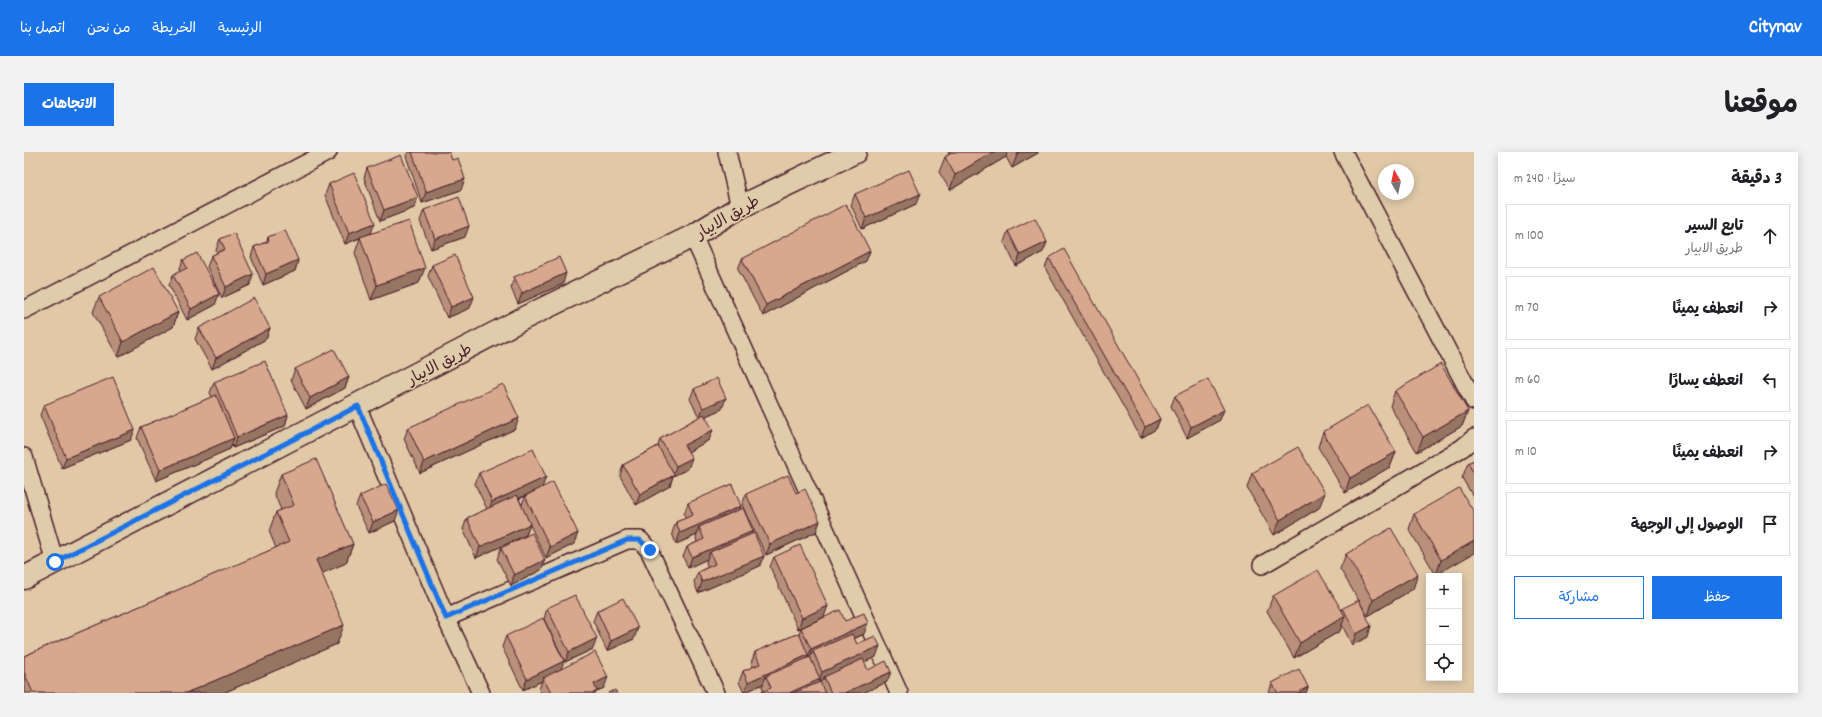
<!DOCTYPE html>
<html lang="ar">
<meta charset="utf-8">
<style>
body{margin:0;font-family:Dekko,"Playpen Sans Arabic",sans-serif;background:#f2f2f2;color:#202124;direction:rtl}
.controls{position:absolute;right:12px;bottom:12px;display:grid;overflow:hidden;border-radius:0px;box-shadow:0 2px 10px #0003}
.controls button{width:36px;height:36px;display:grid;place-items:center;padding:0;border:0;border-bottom:1px solid #e0e0e0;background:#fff;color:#202124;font:20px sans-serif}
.compass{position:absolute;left:1354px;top:12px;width:36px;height:36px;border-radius:50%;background:#fff;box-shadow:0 2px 10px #0003;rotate:351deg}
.stop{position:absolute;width:12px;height:12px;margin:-9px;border:3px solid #1a73e8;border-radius:50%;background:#fff}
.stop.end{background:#1a73e8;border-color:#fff;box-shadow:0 1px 4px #0008}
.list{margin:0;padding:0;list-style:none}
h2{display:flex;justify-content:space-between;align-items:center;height:52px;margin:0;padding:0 16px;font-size:17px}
h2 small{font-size:13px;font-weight:400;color:#757577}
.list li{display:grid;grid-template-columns:26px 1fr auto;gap:12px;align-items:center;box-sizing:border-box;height:64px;margin:0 8px 8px;padding:0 8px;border:1px solid #e0e0e0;border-radius:0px}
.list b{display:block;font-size:15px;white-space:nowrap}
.list p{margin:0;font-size:13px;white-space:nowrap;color:#757577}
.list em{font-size:13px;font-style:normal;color:#757577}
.actions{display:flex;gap:8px;padding:12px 16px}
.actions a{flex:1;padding:9px 0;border:1px solid #1a73e8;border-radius:0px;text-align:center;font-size:14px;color:#1a73e8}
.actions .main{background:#1a73e8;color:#fff}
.icon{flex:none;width:22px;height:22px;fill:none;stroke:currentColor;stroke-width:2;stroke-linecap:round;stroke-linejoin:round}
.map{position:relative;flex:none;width:1450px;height:541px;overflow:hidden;direction:ltr;border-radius:0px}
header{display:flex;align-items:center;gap:24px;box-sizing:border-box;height:56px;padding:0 20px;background:#1a73e8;color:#fff}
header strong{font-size:19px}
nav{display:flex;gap:22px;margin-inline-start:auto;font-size:14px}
.intro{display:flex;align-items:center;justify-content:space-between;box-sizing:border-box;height:96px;padding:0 24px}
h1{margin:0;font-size:28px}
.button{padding:10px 18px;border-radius:0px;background:#1a73e8;color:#fff;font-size:14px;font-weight:700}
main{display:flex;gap:24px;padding:0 24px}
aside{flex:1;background:#fff;border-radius:0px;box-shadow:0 2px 10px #0003}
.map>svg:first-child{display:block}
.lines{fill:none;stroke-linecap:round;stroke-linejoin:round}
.minor-casing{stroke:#4a1f2b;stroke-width:20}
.secondary-casing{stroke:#4a1f2b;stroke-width:25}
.minor{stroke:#deccaa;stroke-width:17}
.secondary{stroke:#deccaa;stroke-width:22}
.wall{fill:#b9907a;stroke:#4a1f2b;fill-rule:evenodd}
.shaded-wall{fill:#967563;stroke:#4a1f2b}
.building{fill:#d7a78e;stroke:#4a1f2b}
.route{stroke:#1a73e8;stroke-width:5}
.labels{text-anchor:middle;stroke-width:3;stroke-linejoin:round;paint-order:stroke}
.street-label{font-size:16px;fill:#4a1f2b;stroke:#deccaa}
</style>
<header>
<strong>Citynav</strong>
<nav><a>الرئيسية</a><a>الخريطة</a><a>من نحن</a><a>اتصل بنا</a></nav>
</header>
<div class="intro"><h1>موقعنا</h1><a class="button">الاتجاهات</a></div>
<main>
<aside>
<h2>3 دقيقة<small>سيرًا · 240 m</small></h2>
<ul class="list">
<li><svg class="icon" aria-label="ahead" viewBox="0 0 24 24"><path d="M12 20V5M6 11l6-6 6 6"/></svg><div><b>تابع السير</b><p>طريق الابيار</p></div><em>100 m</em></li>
<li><svg class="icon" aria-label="right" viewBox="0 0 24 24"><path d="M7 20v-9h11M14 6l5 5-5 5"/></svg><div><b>انعطف يمينًا</b></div><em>70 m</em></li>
<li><svg class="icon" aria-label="left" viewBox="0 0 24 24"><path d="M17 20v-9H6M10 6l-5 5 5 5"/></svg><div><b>انعطف يسارًا</b></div><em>60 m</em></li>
<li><svg class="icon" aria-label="right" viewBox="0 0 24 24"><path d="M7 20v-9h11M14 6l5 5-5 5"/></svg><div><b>انعطف يمينًا</b></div><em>10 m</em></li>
<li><svg class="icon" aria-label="arrive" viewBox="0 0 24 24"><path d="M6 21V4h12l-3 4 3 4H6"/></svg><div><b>الوصول إلى الوجهة</b></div></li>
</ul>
<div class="actions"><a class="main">حفظ</a><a>مشاركة</a></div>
</aside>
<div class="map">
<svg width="1450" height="541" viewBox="0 0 1450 541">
<rect width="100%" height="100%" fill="#e1c9a8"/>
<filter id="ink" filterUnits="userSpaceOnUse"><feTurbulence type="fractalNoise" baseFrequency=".025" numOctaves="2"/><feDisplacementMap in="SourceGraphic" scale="8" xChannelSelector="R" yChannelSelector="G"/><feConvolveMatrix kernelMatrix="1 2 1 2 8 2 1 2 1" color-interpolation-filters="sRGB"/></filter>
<g filter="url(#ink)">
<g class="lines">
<defs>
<g id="minor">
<polyline points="703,0 716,55"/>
<polyline points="1319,0 1450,249"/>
<polyline points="669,84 875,541"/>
<polyline points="0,158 304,0"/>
<polyline points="333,254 422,466 457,541"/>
<polyline points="0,305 31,410"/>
<polyline points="1238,413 1438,296 1450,286"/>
<polyline points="422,466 603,388 616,388 625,398 692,541"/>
</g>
<polyline id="secondary" points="0,426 502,165 669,84 716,55 831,0"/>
</defs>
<!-- minor casing -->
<use href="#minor" class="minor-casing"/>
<!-- secondary casing -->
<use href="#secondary" class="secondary-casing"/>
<!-- minor -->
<use href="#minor" class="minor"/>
<!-- secondary -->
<use href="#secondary" class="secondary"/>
</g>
<!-- wall -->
<g class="wall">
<polygon points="384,0 425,0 437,38 398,51 382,4"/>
<polygon points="924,0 1014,0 1014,1 988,16 982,5 926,38 915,20 921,5 925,2"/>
<polygon points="343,16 394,45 390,56 356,69 340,26"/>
<polygon points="305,32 347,81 341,84 395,131 347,148 331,101 336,86 321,92 301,43"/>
<polygon points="831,42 892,52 838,77 827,53"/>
<polygon points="400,58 441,85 407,97 396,69"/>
<polygon points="984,79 1023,90 1019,100 992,114 980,90"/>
<polygon points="244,85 274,108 271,119 239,133 227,105 230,95 242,90"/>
<polygon points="196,87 226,133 198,146 183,115 187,104 193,101 192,98"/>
<polygon points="846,99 842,109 739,164 714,117 718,107"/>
<polygon points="1025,106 1136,267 1132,277 1117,286 1021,116"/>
<polygon points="159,108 191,153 163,168 145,133 149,123 155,119"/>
<polygon points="408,113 446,156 423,166 404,124"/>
<polygon points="490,125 539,132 494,152 487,136"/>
<polygon points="75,145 154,160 149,175 94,205 69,160"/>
<polygon points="175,176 246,176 242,187 188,217 171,187"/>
<polygon points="271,217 325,225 321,236 282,257 267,228"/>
<polygon points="190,230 264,263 261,274 209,296 208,293 206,297 132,329 113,286 117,275 188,245 186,241"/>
<polygon points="670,237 698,257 682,264 685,288 664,300 664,317 649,324 646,334 612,353 596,324 599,313 634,294 636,287 675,265 666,247"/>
<polygon points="1371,239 1444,259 1438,274 1393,300 1366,254"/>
<polygon points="1151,244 1196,268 1163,286 1147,254"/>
<polygon points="20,253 107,288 38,316 16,263"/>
<polygon points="384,276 491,277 396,321 380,287"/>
<polygon points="1299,280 1372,300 1366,315 1321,341 1294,295"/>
<polygon points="1450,308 1450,346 1438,326 1444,311"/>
<path d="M455 321 518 335 550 392 522 406 506 373 502 383 452 406 439 377 443 366 463 357 451 332ZM508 341 501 344 498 353 495 347Z"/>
<polygon points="1228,321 1295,356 1250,383 1223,336"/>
<polygon points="257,322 329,392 322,411 297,421 313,492 199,541 0,541 0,504 252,396 245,379 252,360 257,358 250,341"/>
<polygon points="722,342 796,369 792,380 742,403 718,353"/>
<polygon points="336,344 371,369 345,381 332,354"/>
<polygon points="664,351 716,358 728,382 740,404 736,414 674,441 670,430 674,420 684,415 682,411 683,407 664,416 659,405 663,395 673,390 672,386 673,383 652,392 648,381 652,370 662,366 660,362"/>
<polygon points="1450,360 1412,423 1385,377 1390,362"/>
<polygon points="477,396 517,418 487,434 473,407"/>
<polygon points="1322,402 1389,437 1344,464 1316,417"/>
<polygon points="750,405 800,465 774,477 746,415"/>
<polygon points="1249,444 1318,458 1319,456 1344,485 1328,493 1318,473 1316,479 1270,506 1243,459"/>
<polygon points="523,456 569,497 541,510 520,467"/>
<polygon points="573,459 610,487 583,499 569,469"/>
<polygon points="821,469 840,482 830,487 833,492 852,505 840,510 844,518 863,530 839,541 736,541 740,539 738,535 739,532 720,541 715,530 719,519 729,515 727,511 731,500 775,481 777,476"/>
<polygon points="482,484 537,517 580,536 573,539 572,541 517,541 515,537 518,529 499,538 478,495"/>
<polygon points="1248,531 1284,535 1282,541 1245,541"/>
</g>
<!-- shaded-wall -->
<g class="shaded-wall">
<polygon points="969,0 983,0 982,5 926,38 931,23"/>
<polygon points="995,0 1014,0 1014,1 988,16 994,1"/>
<polygon points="441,27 437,38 398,51 402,40"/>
<polygon points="896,42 892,52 838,77 842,66"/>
<polygon points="394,45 390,56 356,69 360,58"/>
<polygon points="351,71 347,81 321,92 325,81"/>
<polygon points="445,74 441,85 407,97 411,87"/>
<polygon points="1023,90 1019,100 992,114 996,103"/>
<polygon points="846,99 842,109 739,164 742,153"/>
<polygon points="274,108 271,119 239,133 242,122"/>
<polygon points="401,116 395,131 347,148 353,133"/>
<polygon points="542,121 539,132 494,152 498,141"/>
<polygon points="229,122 226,133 198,146 202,135"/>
<polygon points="195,142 191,153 163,168 167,157"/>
<polygon points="450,145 446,156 423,166 427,155"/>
<polygon points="154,160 149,175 94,205 99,190"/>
<polygon points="246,176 242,187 188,217 192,206"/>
<polygon points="325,225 321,236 282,257 286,246"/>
<polygon points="702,246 698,257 675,267 679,256"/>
<polygon points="1200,258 1196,268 1163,286 1167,275"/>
<polygon points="1444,259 1438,274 1393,300 1399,285"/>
<polygon points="264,263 261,274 209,296 213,285"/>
<polygon points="495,266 491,277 396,321 400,310"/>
<polygon points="1136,267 1132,277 1117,286 1121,275"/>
<polygon points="111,278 107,288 38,316 42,306"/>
<polygon points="689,278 685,288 657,304 660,293"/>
<polygon points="210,286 206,297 132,329 136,318"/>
<polygon points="1372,300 1366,315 1321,341 1326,326"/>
<polygon points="668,306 664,317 649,324 646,334 612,353 616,342 649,324 652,314"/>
<polygon points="522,325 518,336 464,360 468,350"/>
<polygon points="1301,341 1295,356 1250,383 1256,368"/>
<polygon points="717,354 714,365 675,375 673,383 652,392 656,381"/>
<polygon points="375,358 371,369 345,381 349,370"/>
<polygon points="796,369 792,380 742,403 746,392"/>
<polygon points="506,372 502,383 452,406 456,395"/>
<polygon points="729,379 725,389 686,400 683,407 664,416 668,405"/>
<polygon points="554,381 550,392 522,406 526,395"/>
<polygon points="1450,389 1450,401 1412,423 1417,408"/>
<polygon points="329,392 322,411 285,427 292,408"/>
<polygon points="740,404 736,414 674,441 678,430"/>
<polygon points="521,408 517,418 487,434 490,423"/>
<polygon points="1394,422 1389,437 1344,464 1349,448"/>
<polygon points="804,454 800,465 774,477 778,466"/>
<polygon points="1321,464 1316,479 1270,506 1276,491"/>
<polygon points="844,471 840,482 791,504 789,499 786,506 783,508 787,497"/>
<polygon points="320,473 313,492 199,541 162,541"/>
<polygon points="1347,474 1344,485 1328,493 1332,482"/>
<polygon points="614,476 610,487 583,499 587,489"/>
<polygon points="573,486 569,497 541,510 545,500"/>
<polygon points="856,494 852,505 801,528 800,525 798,529 794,531 798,520"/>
<polygon points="784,503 781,514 742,524 739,532 720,541 724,530"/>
<polygon points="540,509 536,520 519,526 518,529 499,538 503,527"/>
<polygon points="867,520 863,530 839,541 820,541"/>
<polygon points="584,525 580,536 573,539 572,541 566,541 570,532"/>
<polygon points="796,527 792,538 785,541 765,541"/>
<polygon points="1284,535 1282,541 1273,541"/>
</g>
<!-- building -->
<g class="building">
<polygon points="388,0 425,0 428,8 434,6 441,27 402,40"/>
<polygon points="929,0 969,0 931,23 921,5"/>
<polygon points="377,3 394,45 360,58 343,16"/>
<polygon points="885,18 896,42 842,66 831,42"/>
<polygon points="330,21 351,71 325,81 305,32"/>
<polygon points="435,45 445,74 411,87 400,58"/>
<polygon points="822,52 846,99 742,153 718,107"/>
<polygon points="1011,66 1023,90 996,103 984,79"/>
<polygon points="385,69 401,116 353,133 336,85"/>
<polygon points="261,78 274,108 242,122 230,95 245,89 244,85"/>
<polygon points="210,81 229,122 202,135 187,104 201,97 196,87"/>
<polygon points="1040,97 1136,267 1121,275 1025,106"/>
<polygon points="173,101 195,142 167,157 149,123 163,116 159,108"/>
<polygon points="431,103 450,145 427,155 408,113"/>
<polygon points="535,105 542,121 498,141 490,125"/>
<polygon points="130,115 154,160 99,190 75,145"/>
<polygon points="230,146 246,176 192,206 175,176"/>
<polygon points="310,197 325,225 286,246 271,217"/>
<polygon points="241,209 264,263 213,285 190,230"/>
<polygon points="1417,212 1444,259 1399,285 1371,239"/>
<polygon points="89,225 111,278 42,306 20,253"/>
<polygon points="693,226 702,246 679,256 670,237"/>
<polygon points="1184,227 1200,258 1167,275 1151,244"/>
<polygon points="479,232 495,266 400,310 384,276"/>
<polygon points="192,243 210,286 136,318 117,275"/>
<polygon points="1344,253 1372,300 1326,326 1299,280"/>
<polygon points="680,262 689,278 660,293 668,306 652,314 636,287"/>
<polygon points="634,294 650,323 616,342 599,313"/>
<polygon points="1274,295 1301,341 1256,368 1228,321"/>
<polygon points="509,297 522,325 468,350 455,321"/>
<polygon points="292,307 329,392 292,408 320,473 162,541 9,541 0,520 0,504 265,390 252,360 270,353 257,322"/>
<polygon points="1450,308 1450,322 1444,311"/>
<polygon points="764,323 772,341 781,337 796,369 746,392 722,342"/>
<polygon points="529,330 554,381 526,395 501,344"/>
<polygon points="362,332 375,358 349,370 336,344"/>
<polygon points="708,332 717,354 656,381 652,370 669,363 664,351"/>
<polygon points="1435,336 1450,360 1450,389 1417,408 1390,362"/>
<polygon points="493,343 506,372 456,395 443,366"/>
<polygon points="719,356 729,379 668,405 663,395 680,387 675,375"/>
<polygon points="1367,376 1394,422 1349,448 1322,402"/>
<polygon points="508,381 521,408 490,423 477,396"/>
<polygon points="730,381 740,404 678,430 674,420 691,412 686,400"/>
<polygon points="776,393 804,454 778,466 750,405"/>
<polygon points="1294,418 1321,464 1276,491 1249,444"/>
<polygon points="551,443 573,486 545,500 523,456"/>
<polygon points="599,446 614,476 587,489 573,459"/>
<polygon points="1335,448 1347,474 1332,482 1319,456"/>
<polygon points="816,458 821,469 840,461 844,471 787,497 777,476"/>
<polygon points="519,466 540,509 503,527 482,484"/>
<polygon points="775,481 784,503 724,530 719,519 736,512 731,500"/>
<polygon points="828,482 833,492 851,484 856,494 798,520 789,499"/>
<polygon points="571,500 584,525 570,532 573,539 569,541 527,541 519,526"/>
<polygon points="786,505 796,527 765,541 736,541 747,536 742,524"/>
<polygon points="839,507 844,518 862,509 867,520 820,541 807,541 800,525"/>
<polygon points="1275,517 1284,535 1273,541 1254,541 1248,531"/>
<polygon points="796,530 801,541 770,541"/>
<polygon points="591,538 593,541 584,541"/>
</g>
</g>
<g class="lines" filter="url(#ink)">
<!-- route -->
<polyline class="route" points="31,410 334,254 422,466 603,388 616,388 626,398"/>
</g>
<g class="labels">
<!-- street labels -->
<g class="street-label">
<text transform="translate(703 64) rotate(-30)" y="6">طريق الابيار</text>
<text transform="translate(415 211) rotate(-28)" y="6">طريق الابيار</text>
</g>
</g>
</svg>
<div class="controls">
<button>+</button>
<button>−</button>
<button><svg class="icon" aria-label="locate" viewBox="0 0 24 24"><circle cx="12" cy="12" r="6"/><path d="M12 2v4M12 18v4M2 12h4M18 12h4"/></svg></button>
</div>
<svg class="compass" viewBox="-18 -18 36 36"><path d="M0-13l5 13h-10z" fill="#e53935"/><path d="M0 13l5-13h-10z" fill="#757577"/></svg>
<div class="stop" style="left:31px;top:410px"></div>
<div class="stop end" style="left:626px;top:398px"></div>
</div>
</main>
